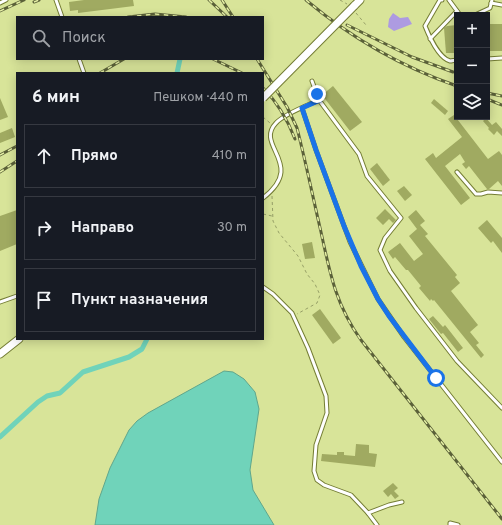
<!DOCTYPE html>
<html lang="ru">
<meta charset="utf-8">
<style>
body{margin:0;font-family:Overpass,sans-serif;background:#20242c;color:#f1f3f6}
.controls{position:absolute;right:12px;top:12px;display:grid;overflow:hidden;border-radius:0px;box-shadow:0 2px 10px #0003}
.controls button{width:36px;height:36px;display:grid;place-items:center;padding:0;border:0;border-bottom:1px solid #363941;background:#171b24;color:#f1f3f6;font:20px sans-serif}
.stop{position:absolute;width:12px;height:12px;margin:-9px;border:3px solid #1a73e8;border-radius:50%;background:#fff}
.stop.end{background:#1a73e8;border-color:#fff;box-shadow:0 1px 4px #0008}
.list{margin:0;padding:0;list-style:none}
h2{display:flex;justify-content:space-between;align-items:center;height:52px;margin:0;padding:0 16px;font-size:17px}
h2 small{font-size:13px;font-weight:400;color:#9ea1a6}
.list li{display:grid;grid-template-columns:26px 1fr auto;gap:12px;align-items:center;box-sizing:border-box;height:64px;margin:0 8px 8px;padding:0 8px;border:1px solid #363941;border-radius:0px}
.list b{display:block;font-size:15px;white-space:nowrap}
.list em{font-size:13px;font-style:normal;color:#9ea1a6}
.icon{flex:none;width:22px;height:22px;fill:none;stroke:currentColor;stroke-width:2;stroke-linecap:round;stroke-linejoin:round}
.map{position:relative;flex:none;width:502px;height:525px;overflow:hidden}
.search{position:absolute;background:#171b24;box-shadow:0 2px 10px #0003;left:16px;top:16px;width:248px;height:44px;display:flex;align-items:center;gap:10px;box-sizing:border-box;padding:0 14px;border-radius:0px;color:#9ea1a6;font-size:15px}
.panel{position:absolute;background:#171b24;box-shadow:0 2px 10px #0003;left:16px;top:72px;width:248px;height:268px;border-radius:0px}
.map>svg:first-child{display:block}
.forest{fill:#ad9be1}
.water{fill:#70d3ba;stroke:#60a68c}
.lines{fill:none;stroke-linecap:round;stroke-linejoin:round}
.canal{stroke:#70d3ba;stroke-width:5}
.building{fill:#a0aa61}
.service-casing{stroke:#747d34;stroke-width:5}
.tertiary-casing{stroke:#747d34;stroke-width:9}
.path{stroke:#97a067;stroke-width:1;stroke-dasharray:3 3;stroke-linecap:butt}
.service{stroke:#fff;stroke-width:3}
.tertiary{stroke:#fff;stroke-width:7}
.rail-casing{stroke:#5b6139;stroke-width:3}
.rail{stroke:#e6f1a5;stroke-width:1.5;stroke-dasharray:4.5;stroke-linecap:butt}
.tertiary-bridge-casing{stroke:#747d34;stroke-width:9;stroke-linecap:butt}
.tertiary-bridge{stroke:#fff;stroke-width:7}
.route{stroke:#1a73e8;stroke-width:5}
</style>
<div class="map">
<svg width="502" height="525" viewBox="0 0 502 525">
<rect width="100%" height="100%" fill="#d8e499"/>
<!-- forest -->
<polygon class="forest" points="393,13 400,18 408,17 412,24 394,31 388,27 389,19"/>
<!-- water -->
<polygon class="water" points="224,371 233,372 244,379 255,392 259,409 250,470 253,490 274,525 95,525 99,499 110,468 129,430 137,421 148,413"/>
<g class="lines">
<!-- canal -->
<g class="canal">
<polyline points="177,73 180,59"/>
<polyline points="0,437 38,402 47,396 60,393 83,372 129,357 142,349 147,339"/>
</g>
</g>
<!-- building -->
<g class="building">
<polygon points="84,0 133,0 134,6 78,13 78,10 70,11 69,2"/>
<rect x="487" y="24" width="15" height="27"/>
<polygon points="457,25 457,53 446,53 444,28 447,26"/>
<polygon points="333,86 362,122 350,131 322,95"/>
<polygon points="0,98 8,117 0,120"/>
<polygon points="434,99 448,111 445,115 431,103"/>
<polygon points="454,115 488,159 499,151 502,155 502,186 498,181 489,189 487,189 469,166 466,169 462,164 465,162 460,154 445,166 470,198 461,205 425,159 433,153 436,158 462,137 448,119"/>
<polygon points="486,118 492,125 496,122 502,129 502,136 497,131 494,135 488,129 489,128 483,121"/>
<polygon points="12,128 15,137 0,143 0,133"/>
<polygon points="377,163 390,180 383,186 370,169"/>
<polygon points="404,186 412,195 405,201 397,191"/>
<polygon points="385,209 396,220 393,223 389,219 383,225 376,218"/>
<polygon points="17,210 17,244 0,251 0,216"/>
<polygon points="416,210 425,221 420,225 428,234 425,236 457,275 455,277 460,283 451,291 478,325 470,332 479,343 476,345 484,355 481,358 434,300 433,301 431,299 430,301 419,288 421,286 408,270 406,270 395,257 393,259 388,252 400,243 414,261 423,254 409,236 417,229 408,217"/>
<polygon points="487,220 502,238 502,253 493,241 491,243 478,228"/>
<polygon points="312,242 315,258 305,259 302,244"/>
<polygon points="320,309 341,338 333,344 312,315"/>
<polygon points="433,316 443,327 445,325 463,348 458,352 443,333 441,334 429,319"/>
<polygon points="356,444 369,445 369,453 377,454 375,467 321,461 322,454 337,455 337,452 344,452 344,455 355,456"/>
<polygon points="393,483 398,488 394,491 399,496 395,499 391,494 388,497 383,491"/>
</g>
<g class="lines">
<defs>
<g id="service">
<polyline points="56,0 62,17"/>
<path d="M442 0H440L425 26C429 36 439 58 450 61 452 61 455 60 457 60"/>
<polyline points="449,0 460,15"/>
<polyline points="0,3 6,0"/>
<polyline points="491,3 502,5"/>
<polyline points="475,15 490,8 492,0"/>
<polyline points="430,39 457,11"/>
<polyline points="79,59 84,73"/>
<polyline points="487,59 502,58"/>
<polyline points="312,81 319,100 359,154 367,176 401,218 385,238 380,250 390,271 416,308 457,361 502,408"/>
<polyline points="302,108 316,150 350,242 378,299 404,337 502,462"/>
<polyline points="457,172 476,194 481,194 488,192 502,193"/>
<path d="M263 198C307 164 254 146 276 123 284 114 308 105 319 100"/>
<polyline points="263,287 273,294 292,313 308,348 326,396 327,413 316,445 314,471 317,480 324,485 351,495 368,513 377,525"/>
<polyline points="0,302 17,296"/>
<polyline points="368,513 389,505 402,502"/>
<polyline points="450,525 450,523 458,525"/>
</g>
<g id="tertiary">
<polyline points="354,6 360,0"/>
<polyline points="0,354 19,339"/>
</g>
</defs>
<!-- service casing -->
<use href="#service" class="service-casing"/>
<!-- tertiary casing -->
<use href="#tertiary" class="tertiary-casing"/>
<!-- path -->
<g class="path">
<polyline points="340,0 347,4"/>
<polyline points="356,13 366,25"/>
<polyline points="263,117 270,123"/>
<polyline points="272,196 273,221 279,233 298,256 307,274 315,284 320,295 317,303 297,314"/>
<polyline points="263,214 272,216"/>
</g>
<!-- service -->
<use href="#service" class="service"/>
<!-- tertiary -->
<use href="#tertiary" class="tertiary"/>
<defs>
<g id="rail">
<polyline points="209,0 227,17"/>
<polyline points="222,0 233,17"/>
<path d="M306 0C350 37 402 67 457 86"/>
<polyline points="34,2 39,0"/>
<polyline points="0,11 24,0"/>
<polyline points="128,17 155,14 186,17"/>
<polyline points="347,25 412,57 453,72"/>
<polyline points="213,59 242,73"/>
<path d="M257 59 287 107 297 128C306 163 313 198 321 232 330 274 336 305 361 340L502 519"/>
<polyline points="100,73 124,59"/>
<path d="M263 88C277 102 288 121 295 139"/>
<polyline points="487,93 502,96"/>
<polyline points="487,99 502,105"/>
<polyline points="0,155 17,146"/>
<polyline points="0,172 17,161"/>
</g>
</defs>
<!-- rail casing -->
<use href="#rail" class="rail-casing"/>
<!-- rail -->
<use href="#rail" class="rail"/>
<defs>
<polyline id="tertiary-bridge" points="263,98 354,6"/>
</defs>
<!-- tertiary-bridge casing -->
<use href="#tertiary-bridge" class="tertiary-bridge-casing"/>
<!-- tertiary-bridge -->
<use href="#tertiary-bridge" class="tertiary-bridge"/>
</g>
<g class="lines">
<!-- route -->
<polyline class="route" points="317,94 320,100 302,108 316,150 344,226 361,266 378,299 389,316 436,378"/>
</g>
</svg>
<div class="controls">
<button>+</button>
<button>−</button>
<button><svg class="icon" aria-label="layers" viewBox="0 0 24 24"><path d="M12 4l9 5-9 5-9-5zM3 14l9 5 9-5"/></svg></button>
</div>
<div class="stop" style="left:436px;top:378px"></div>
<div class="stop end" style="left:317px;top:94px"></div>
<div class="search"><svg class="icon" aria-label="search" viewBox="0 0 24 24"><circle cx="10" cy="10" r="6"/><path d="M15 15l6 6"/></svg>Поиск</div>
<section class="panel">
<h2>6 мин<small>Пешком · 440 m</small></h2>
<ul class="list">
<li><svg class="icon" aria-label="ahead" viewBox="0 0 24 24"><path d="M12 20V5M6 11l6-6 6 6"/></svg><div><b>Прямо</b></div><em>410 m</em></li>
<li><svg class="icon" aria-label="right" viewBox="0 0 24 24"><path d="M7 20v-9h11M14 6l5 5-5 5"/></svg><div><b>Направо</b></div><em>30 m</em></li>
<li><svg class="icon" aria-label="arrive" viewBox="0 0 24 24"><path d="M6 21V4h12l-3 4 3 4H6"/></svg><div><b>Пункт назначения</b></div></li>
</ul>
</section>
</div>
